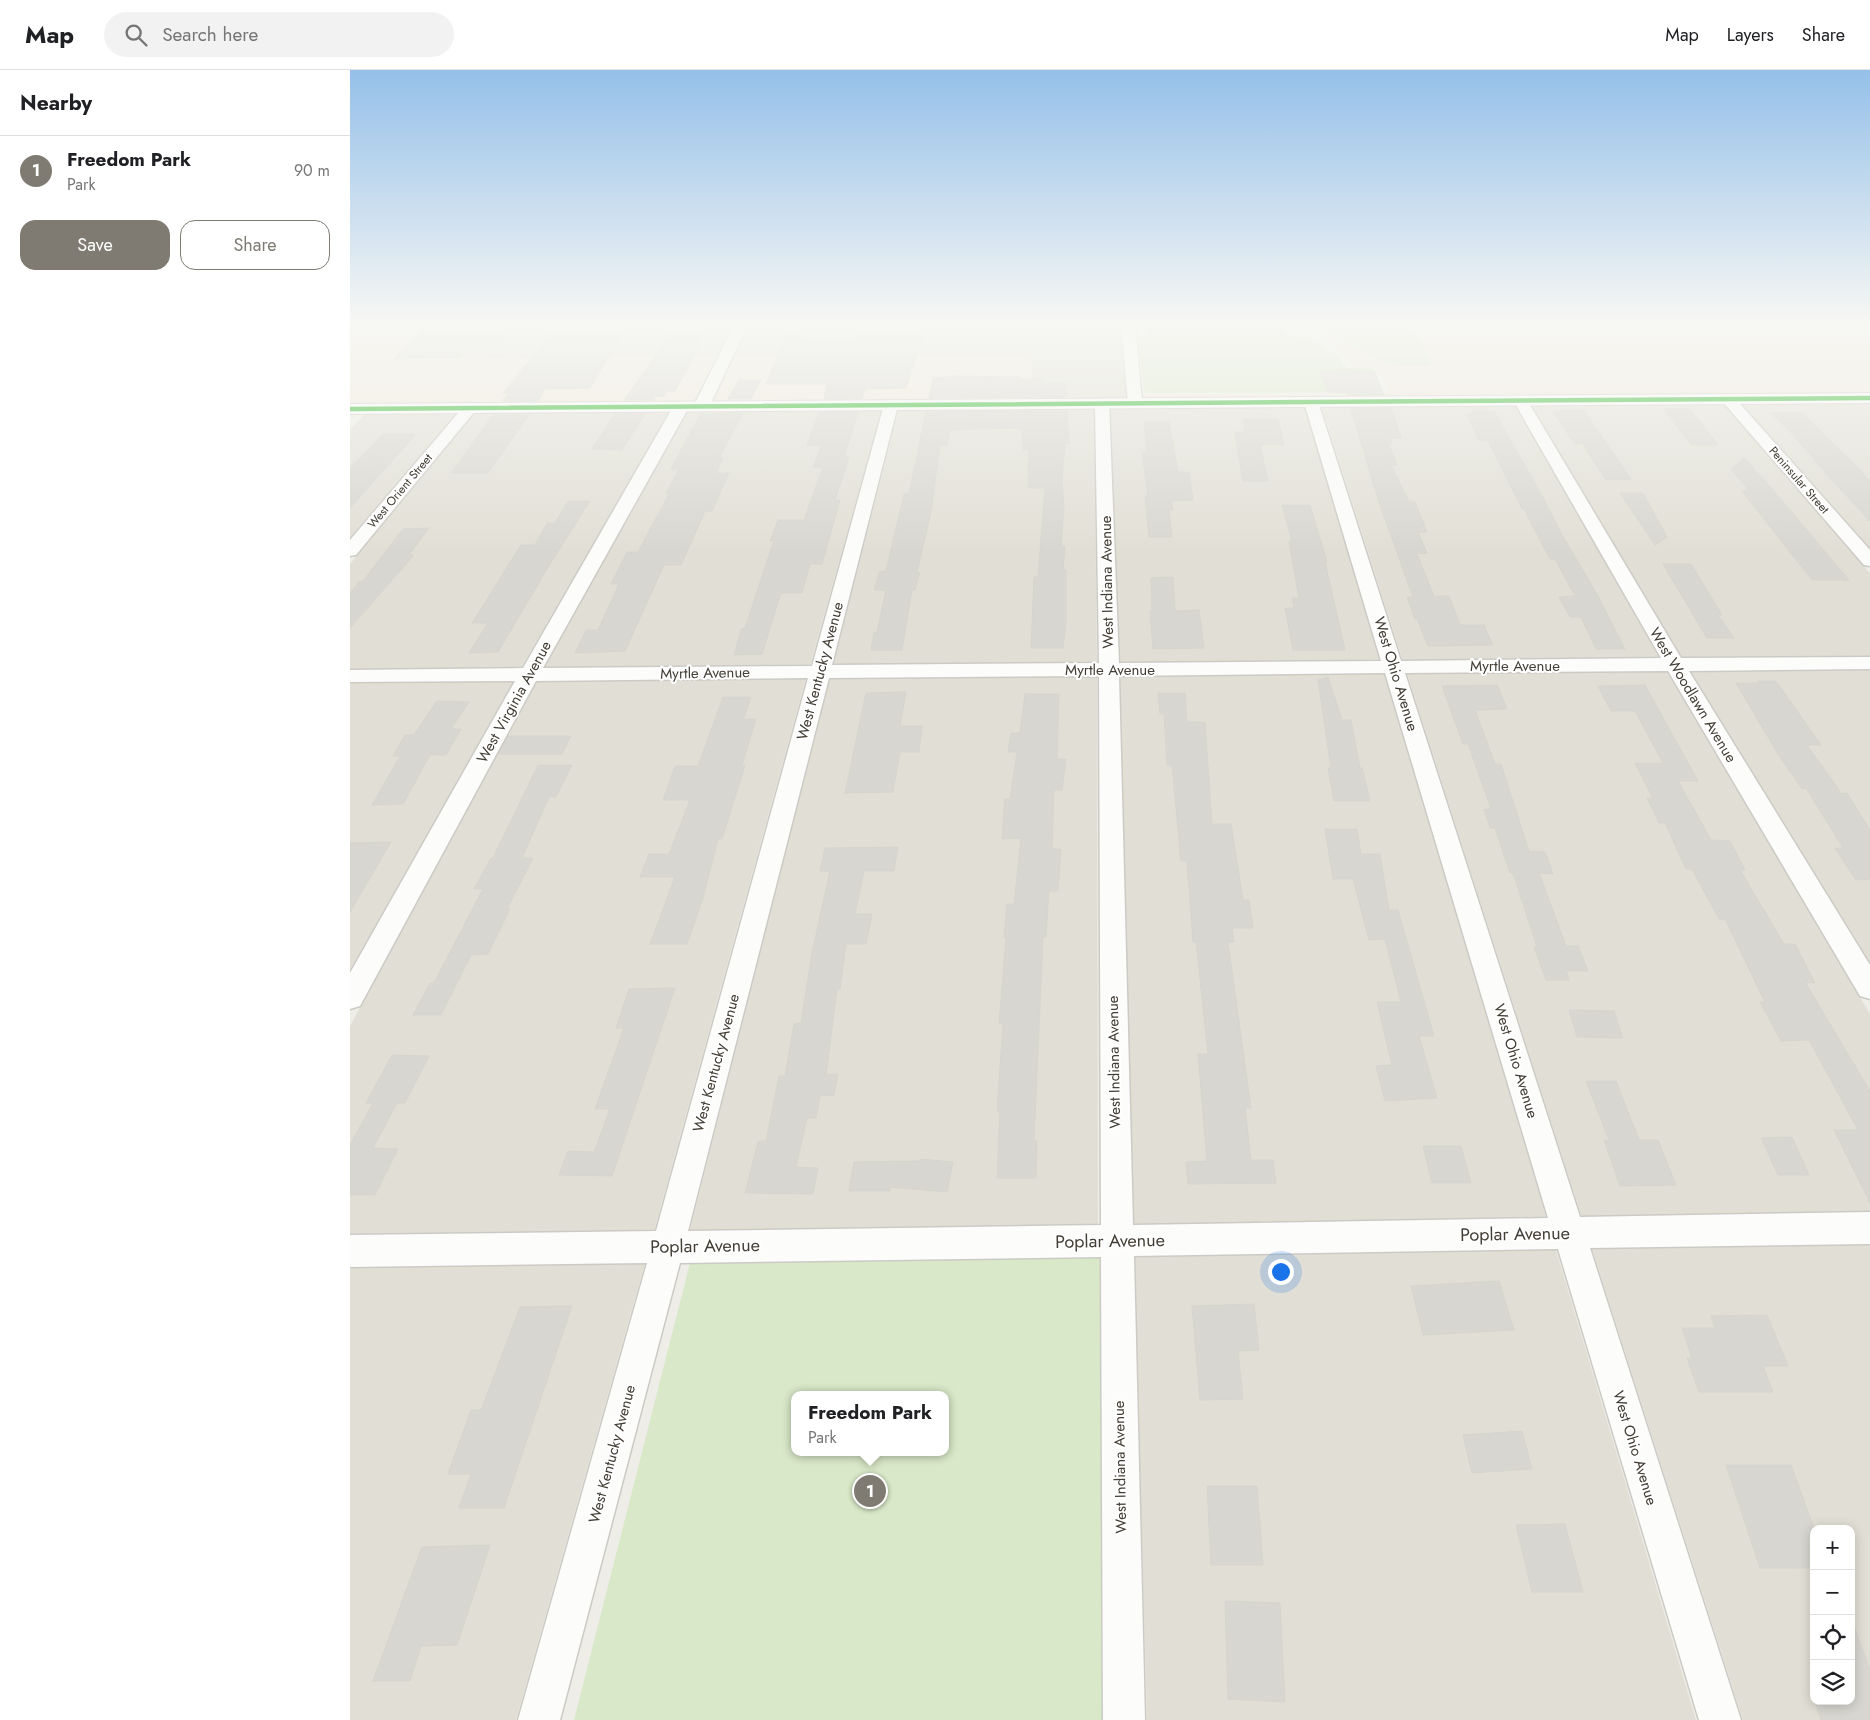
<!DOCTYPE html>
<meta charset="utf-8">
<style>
body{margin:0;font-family:Jost,sans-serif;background:#f2f2f2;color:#202124}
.controls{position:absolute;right:15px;bottom:15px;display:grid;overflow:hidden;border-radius:10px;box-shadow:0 2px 12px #0003}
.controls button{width:45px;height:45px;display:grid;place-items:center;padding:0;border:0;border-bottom:1px solid #e0e0e0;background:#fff;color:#202124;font:25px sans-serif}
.you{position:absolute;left:930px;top:1201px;width:18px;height:18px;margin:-12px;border:4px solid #fff;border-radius:50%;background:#1a73e8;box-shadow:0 0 0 8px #1a73e833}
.badge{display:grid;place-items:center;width:32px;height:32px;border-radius:50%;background:#7f7b73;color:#fff;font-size:16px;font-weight:700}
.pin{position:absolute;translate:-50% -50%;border:2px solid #fff;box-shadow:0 1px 5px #0006}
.popup{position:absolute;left:441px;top:1321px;width:158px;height:65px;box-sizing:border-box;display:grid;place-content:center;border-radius:10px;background:#fff;filter:drop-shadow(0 1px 4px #0005);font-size:16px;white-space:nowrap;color:#757577}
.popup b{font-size:19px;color:#202124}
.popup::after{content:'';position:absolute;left:50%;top:100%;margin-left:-10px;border:10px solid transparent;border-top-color:#fff}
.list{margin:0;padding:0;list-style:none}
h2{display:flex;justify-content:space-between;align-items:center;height:65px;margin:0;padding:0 20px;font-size:21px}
h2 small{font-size:16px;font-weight:400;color:#757577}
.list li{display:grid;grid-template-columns:32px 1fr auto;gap:15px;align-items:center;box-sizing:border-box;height:70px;padding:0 20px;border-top:1px solid #e0e0e0}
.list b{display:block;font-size:19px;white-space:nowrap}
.list p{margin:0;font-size:16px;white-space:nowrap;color:#757577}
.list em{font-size:16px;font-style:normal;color:#757577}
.actions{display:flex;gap:10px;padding:15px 20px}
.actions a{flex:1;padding:11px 0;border:1px solid #7f7b73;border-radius:15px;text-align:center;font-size:18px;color:#7f7b73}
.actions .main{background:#7f7b73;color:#fff}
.icon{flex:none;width:28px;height:28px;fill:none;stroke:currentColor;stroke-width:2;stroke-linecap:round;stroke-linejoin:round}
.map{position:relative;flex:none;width:1520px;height:1650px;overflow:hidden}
header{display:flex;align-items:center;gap:30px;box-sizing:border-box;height:70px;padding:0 25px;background:#fff;border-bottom:1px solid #e0e0e0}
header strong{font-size:24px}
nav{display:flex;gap:28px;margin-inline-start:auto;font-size:18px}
.search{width:350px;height:45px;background:#f2f2f2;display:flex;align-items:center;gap:12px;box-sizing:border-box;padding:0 18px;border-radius:28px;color:#757577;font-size:19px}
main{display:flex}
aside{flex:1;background:#fff}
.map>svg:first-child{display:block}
.residential{fill:#e1dfd5;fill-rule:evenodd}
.commercial{fill:#f0e9da}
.green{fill:#d9e8c8;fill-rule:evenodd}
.building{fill:#d8d6d0;stroke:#d6d4cd}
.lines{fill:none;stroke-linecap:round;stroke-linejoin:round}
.minor-casing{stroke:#cccac5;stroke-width:3}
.tertiary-casing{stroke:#cccac5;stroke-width:2}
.primary-casing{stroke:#cfcab6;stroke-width:2}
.minor{fill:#fcfcfb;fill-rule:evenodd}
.tertiary{fill:#fcfcfb;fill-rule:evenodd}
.primary{fill:#efede3;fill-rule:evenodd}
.bus-1-casing{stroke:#fff;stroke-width:7}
.bus-1{stroke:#1bb215;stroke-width:4.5}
.labels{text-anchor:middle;stroke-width:4;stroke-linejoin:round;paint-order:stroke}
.far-street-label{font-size:12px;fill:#433e35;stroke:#fff}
.street-label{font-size:15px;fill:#433e35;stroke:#fff}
.near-street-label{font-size:18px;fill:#433e35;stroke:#fff}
</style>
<header>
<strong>Map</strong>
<div class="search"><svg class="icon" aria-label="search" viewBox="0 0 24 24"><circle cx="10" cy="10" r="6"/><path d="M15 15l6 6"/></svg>Search here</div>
<nav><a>Map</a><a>Layers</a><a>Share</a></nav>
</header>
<main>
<aside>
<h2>Nearby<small></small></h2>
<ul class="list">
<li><span class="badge">1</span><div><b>Freedom Park</b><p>Park</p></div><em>90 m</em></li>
</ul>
<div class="actions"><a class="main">Save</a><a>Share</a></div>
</aside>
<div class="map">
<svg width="1520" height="1650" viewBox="0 0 1520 1650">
<rect width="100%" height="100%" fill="#eeede7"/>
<!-- residential -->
<g class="residential">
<polygon points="101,252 386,252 368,287 63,289"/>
<polygon points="401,252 771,252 777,329 682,330 681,284 384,287"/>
<polygon points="1520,331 1520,480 1389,332"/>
<polygon points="1372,332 1520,503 1520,586 1332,589 1180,333"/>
<polygon points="1164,334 1310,589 1053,591 971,335"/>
<polygon points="954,335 1031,591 770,593 760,337"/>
<polygon points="744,337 747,594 483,595 549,338"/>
<polygon points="532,338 460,595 194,598 338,340"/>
<polygon points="321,340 171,598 0,600 0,494 125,341"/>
<polygon points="17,342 108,342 0,470 0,360"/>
<polygon points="1520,599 1520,894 1340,601"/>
<polygon points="1317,602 1520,944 1520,1143 1232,1148 1057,604"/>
<polygon points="1035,604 1197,1149 783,1156 770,606"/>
<polygon points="747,606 748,1156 340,1160 479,608"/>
<polygon points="456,608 304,1161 0,1165 0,956 187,611"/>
<polygon points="164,611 0,901 0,612"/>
<path d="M1520 1174V1650H1393L1242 1179ZM1464 1459H1501V1631H1464Z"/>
<polygon points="1206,1180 1346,1650 797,1650 784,1187"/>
<polygon points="295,1193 166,1650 0,1650 0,1196"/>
</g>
<!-- commercial -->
<g class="commercial">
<polygon points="10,252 101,252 64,289 368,287 345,333 0,335 0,261"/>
<polygon points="938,252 974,252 986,266 1038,295 1082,296 1079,284 1066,266 1050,252 1520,252 1520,324 794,329 794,325 1040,324 1030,298 1001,296 997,289 983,277 966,268 941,263"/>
<polygon points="681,284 682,330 361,333 384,287"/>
</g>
<!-- green -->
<g class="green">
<path d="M795 252H932L936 265C959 266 984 277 996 298H1024L1033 322 797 323 794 321 788 266H796Z"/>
<path d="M974 252C986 252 1044 250 1051 253 1066 261 1078 280 1082 296L1038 295 986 266Z"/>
<path d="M756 1183 760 1650H224L340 1193ZM445 1325H595V1382H445Z"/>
</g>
<!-- building -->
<g class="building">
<polygon points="165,257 147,278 117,278 110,287 44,289 75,258"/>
<polygon points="512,257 576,258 556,318 515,319 512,328 474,329 477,314 416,314 439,258 459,258 454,272 505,271"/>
<polygon points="326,258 358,258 346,276 350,276 325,321 317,321 314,326 306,326 304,330 274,330"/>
<polygon points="275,260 240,318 195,319 188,331 153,331 159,323 153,323 203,261"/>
<polygon points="994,300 1024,301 1034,325 997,325 997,323 977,322 970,301"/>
<polygon points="606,306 670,307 670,309 691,309 690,313 716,313 717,327 579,328 583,308"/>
<polygon points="389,310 411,310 401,329 378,329"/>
<polygon points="1041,338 1051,368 1040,368 1042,373 1038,373 1047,395 1041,395 1059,432 1065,432 1077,462 1068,462 1077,483 1067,484 1084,526 1099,526 1110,555 1134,555 1143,575 1078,576 1067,549 1065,549 1057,527 1063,527 1029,432 1001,339"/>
<polygon points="1314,339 1340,339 1368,375 1341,375"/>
<polygon points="1227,340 1234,341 1281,409 1256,410 1232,373 1226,374 1222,370 1203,341"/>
<polygon points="717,341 719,373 715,373 712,408 714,438 711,476 715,476 713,500 716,500 716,551 713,578 681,578 684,507 688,507 695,418 678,418 679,379 673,380 672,359 666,358 600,360 597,375 590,375 581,442 567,502 570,502 565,520 562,520 552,580 521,580 524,562 527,562 536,520 524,520 530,501 536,501 554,424 559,424 576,342"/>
<polygon points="1122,341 1144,341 1192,426 1211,463 1248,526 1275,579 1246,579 1231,547 1220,547 1209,527 1225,526 1205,489 1200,489 1174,439 1172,439 1138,370 1128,370 1117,344 1123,344"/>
<polygon points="469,342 508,342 494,387 499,387 485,430 490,430 472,494 460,494 452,523 431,523 412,584 384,585 392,558 395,558 424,470 420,471 428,450 454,450 473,397 463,397 472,375 457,376"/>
<polygon points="370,343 393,343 369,388 373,388 366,403 379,403 362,441 355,441 331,495 314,495 275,581 225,583 236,560 248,560 269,514 261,514 277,482 288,482 319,424 316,424 329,399 321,399 350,345"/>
<polygon points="1421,343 1452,343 1520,410 1520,451 1479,407 1446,368"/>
<polygon points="265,344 295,344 272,380 242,379"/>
<polygon points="143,345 179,345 138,403 101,403"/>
<polygon points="893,349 928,349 934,374 910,375 918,411 893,411 885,362 895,362"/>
<polygon points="794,352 819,352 828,402 839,402 843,430 821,431 823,440 819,440 822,467 799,467 795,426 798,426 792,382 797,382"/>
<polygon points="33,364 66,364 0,438 0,399"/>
<polygon points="1394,388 1423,420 1499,510 1462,510 1392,421 1399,420 1381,399"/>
<polygon points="1270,423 1293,423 1317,467 1305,475"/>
<polygon points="218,431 240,431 200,494 148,582 119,583 138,553 122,553 171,475 185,475 197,453 205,453"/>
<polygon points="932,435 960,435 977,492 975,492 995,580 943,580 935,538 944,538 942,528 949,528 939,471 942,471"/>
<polygon points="79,458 59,485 64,485 0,558 0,523 10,511 13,511 53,459"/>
<polygon points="1313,494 1341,494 1372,545 1368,545 1384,568 1357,568"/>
<polygon points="823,507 825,541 849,540 854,578 803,579 800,541 802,541 801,508"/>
<polygon points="978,607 992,650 1001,650 1010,698 1012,698 1020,731 984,731 978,698 981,698 968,610"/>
<polygon points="1408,611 1426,611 1471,675 1457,675 1492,724 1497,723 1520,760 1520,809 1506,810 1485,778 1493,778 1456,718 1452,719 1428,684 1386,613 1408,613"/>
<polygon points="1147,615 1157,639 1125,640 1145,694 1151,694 1179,781 1195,782 1203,804 1189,803 1216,876 1228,876 1238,901 1216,901 1219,910 1196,910 1184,877 1187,877 1163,803 1160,803 1145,758 1140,758 1134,739 1141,739 1118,674 1113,674 1092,616"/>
<polygon points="1295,615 1348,711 1328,711 1361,770 1380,771 1395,800 1390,800 1434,874 1445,874 1465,913 1455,912 1520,1021 1520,1133 1484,1060 1508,1060 1459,970 1431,971 1410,932 1415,932 1375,849 1369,849 1342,799 1336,799 1315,753 1309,753 1297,728 1303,728 1285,693 1313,693 1285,641 1261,641 1248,616"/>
<polygon points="556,622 550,656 572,656 569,682 550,682 543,722 495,723 516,623"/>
<polygon points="808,623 835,623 837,652 855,652 862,754 881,754 893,830 899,830 903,858 882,858 884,872 878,872 901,1038 895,1038 901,1090 923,1090 926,1113 838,1114 836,1092 857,1091 848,984 858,984 846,872 843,872 837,791 831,791 822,695 817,695 814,644 810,644"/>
<polygon points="675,624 709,624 707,689 716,689 712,720 704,720 702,779 711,779 708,821 699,821 696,867 693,867 684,1071 687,1071 686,1108 647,1108 650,1041 647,1041 653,954 649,954 656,867 654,867 657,834 664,834 671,768 652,769 655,729 660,729 667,682 658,682 661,663 670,663"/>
<polygon points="373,627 401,627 393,649 406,649 392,695 395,695 372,769 368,769 353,828 337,874 300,874 325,807 290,807 299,784 319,784 340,730 313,730 325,696 348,696"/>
<polygon points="87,631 119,632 101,659 111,659 96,685 80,685 53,734 22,735 50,686 43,686 55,665 64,665"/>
<polygon points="158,666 221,666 212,684 148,684"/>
<polygon points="188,695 222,695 206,727 199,727 172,788 183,788 157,839 160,839 138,884 121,885 91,945 63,945 80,913 84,913 133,819 124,819 141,788 143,788"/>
<polygon points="975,759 1007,759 1011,784 1030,784 1039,840 1048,840 1084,966 1069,966 1087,1028 1035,1031 1026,996 1042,995 1027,932 1051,932 1035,869 1019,870 1003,809 983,809"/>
<polygon points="41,772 0,842 0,773"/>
<polygon points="548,777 544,801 514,801 505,844 522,844 516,874 496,874 490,919 487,919 476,1005 488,1004 484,1025 470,1026 466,1048 457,1048 446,1097 468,1098 463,1124 395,1123 408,1071 416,1071 429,1006 435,1006 444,954 451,953 462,883 480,801 470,801 475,778"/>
<polygon points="325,918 262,1106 209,1105 218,1081 244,1082 260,1039 245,1039 274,958 266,958 279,919"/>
<polygon points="1219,940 1264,941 1273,968 1227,967"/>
<polygon points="42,985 79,986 55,1033 47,1033 23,1078 48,1079 25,1125 0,1125 0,1075 23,1033 16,1033"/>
<polygon points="1236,1011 1266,1011 1289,1070 1308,1070 1326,1115 1270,1116 1254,1070 1259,1070"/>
<polygon points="1442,1067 1459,1105 1428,1105 1411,1068"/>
<polygon points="1073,1076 1111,1076 1121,1113 1082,1113"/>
<polygon points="570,1089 603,1092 597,1122 540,1117 540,1121 499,1121 504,1092 569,1091"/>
<polygon points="1149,1211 1164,1260 1073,1265 1061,1216"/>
<polygon points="904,1234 909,1280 888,1281 893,1329 850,1330 842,1236"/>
<polygon points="222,1236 154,1438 109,1438 121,1404 98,1404 121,1340 131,1340 170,1237"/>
<polygon points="1417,1245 1438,1296 1413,1296 1423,1322 1349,1322 1337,1288 1342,1288 1332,1258 1365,1258 1361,1246"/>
<polygon points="1172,1361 1182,1399 1122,1403 1113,1365"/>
<polygon points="1376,1395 1441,1395 1464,1458 1464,1498 1410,1498"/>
<polygon points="857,1416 907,1416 913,1495 861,1495"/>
<polygon points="1215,1454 1233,1522 1182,1522 1166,1455"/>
<polygon points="140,1475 107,1575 71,1576 60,1611 23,1611 72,1477"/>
<polygon points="875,1531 930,1533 935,1632 878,1629"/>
<polygon points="1503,1554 1520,1599 1520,1650 1471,1650 1465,1631 1501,1631 1501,1555"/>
</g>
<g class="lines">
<defs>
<g id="minor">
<polygon points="386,252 399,252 359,337 356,340 346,340 343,337"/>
<polygon points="771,252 785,252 792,333 790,336 780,336 778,333"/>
<polygon points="1378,325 1383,326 1520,480 1520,496 1514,495 1373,332 1371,329 1373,326"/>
<path d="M1170 326 1175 327 1177 330 1331 588 1520 587V599L1339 601 1520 895V929L1510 926 1318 601 1055 603 1230 1147 1520 1142V1174L1240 1178 1391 1650H1349L1208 1179 784 1186 795 1650H753L751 1187 330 1193 210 1650H168L297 1193 0 1197V1165L306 1161 458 608 186 611 10 936 0 939V903L165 611 0 612V600L173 598 323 337 326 334H336L339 337 193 598 462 596 534 335 536 332H546L548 335 482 595 749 593 745 333 747 330H757L759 333 769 593 1031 591 954 332 956 329H966L968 332 1051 591 1311 588 1163 330 1165 327ZM1035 603 1198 1148 783 1155 769 606ZM749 606 751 1155 338 1161 479 608Z"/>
<polygon points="120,333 125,335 128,338 125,341 6,485 0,486 0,470 115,335"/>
</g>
<polygon id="tertiary" points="1520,323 1520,333 0,344 0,334"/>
<polygon id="primary" points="0,252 10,252 5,258 0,259"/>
</defs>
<!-- minor casing -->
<use href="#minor" class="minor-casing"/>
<!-- tertiary casing -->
<use href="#tertiary" class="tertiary-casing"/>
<!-- primary casing -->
<use href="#primary" class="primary-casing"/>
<!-- minor -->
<use href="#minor" class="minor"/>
<!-- tertiary -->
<use href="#tertiary" class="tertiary"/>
<!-- primary -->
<use href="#primary" class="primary"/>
<defs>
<polyline id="bus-1" points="0,339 1520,328"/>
</defs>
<!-- bus-1 casing -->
<use href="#bus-1" class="bus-1-casing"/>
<!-- bus-1 -->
<use href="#bus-1" class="bus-1"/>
</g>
<!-- sky -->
<linearGradient id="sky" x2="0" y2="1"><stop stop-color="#95c0e9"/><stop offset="0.52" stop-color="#f7f7f4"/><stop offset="1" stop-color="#f7f7f4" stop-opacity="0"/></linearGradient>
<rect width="1520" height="483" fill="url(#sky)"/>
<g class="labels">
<!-- far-street labels -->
<g class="far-street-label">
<text transform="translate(1449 410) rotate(49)" y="4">Peninsular Street</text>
<text transform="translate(50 421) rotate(-50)" y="4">West Orient Street</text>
</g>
<!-- street labels -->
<g class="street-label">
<text transform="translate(757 512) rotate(-91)" y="5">West Indiana Avenue</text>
<text x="1165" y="601">Myrtle Avenue</text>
<text x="760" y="605">Myrtle Avenue</text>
<text transform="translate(470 601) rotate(-75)" y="5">West Kentucky Avenue</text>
<text transform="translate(355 603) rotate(-1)" y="5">Myrtle Avenue</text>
<text transform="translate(1046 604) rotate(73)" y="5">West Ohio Avenue</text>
<text transform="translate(1343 625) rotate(59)" y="5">West Woodlawn Avenue</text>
<text transform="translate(164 632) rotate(-61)" y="5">West Virginia Avenue</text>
<text transform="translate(1166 991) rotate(73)" y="5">West Ohio Avenue</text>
<text transform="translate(764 992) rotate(-91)" y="5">West Indiana Avenue</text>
<text transform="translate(366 993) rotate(-75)" y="5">West Kentucky Avenue</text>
<text transform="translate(1285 1378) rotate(73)" y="5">West Ohio Avenue</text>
<text transform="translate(262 1384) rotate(-75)" y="5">West Kentucky Avenue</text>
<text transform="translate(770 1397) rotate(-91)" y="5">West Indiana Avenue</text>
</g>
<!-- near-street labels -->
<g class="near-street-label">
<text transform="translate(1165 1164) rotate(-1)" y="6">Poplar Avenue</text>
<text transform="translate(760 1171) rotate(-1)" y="6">Poplar Avenue</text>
<text transform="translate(355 1176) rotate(-1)" y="6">Poplar Avenue</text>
</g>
</g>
</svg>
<div class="controls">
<button>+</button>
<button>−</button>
<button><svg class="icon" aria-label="locate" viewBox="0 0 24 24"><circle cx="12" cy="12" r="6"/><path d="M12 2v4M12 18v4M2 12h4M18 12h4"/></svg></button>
<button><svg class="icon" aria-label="layers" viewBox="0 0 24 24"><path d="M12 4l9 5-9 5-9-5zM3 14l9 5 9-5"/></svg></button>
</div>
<div class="you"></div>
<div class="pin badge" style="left:520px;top:1421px">1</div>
<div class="popup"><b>Freedom Park</b>Park</div>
</div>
</main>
